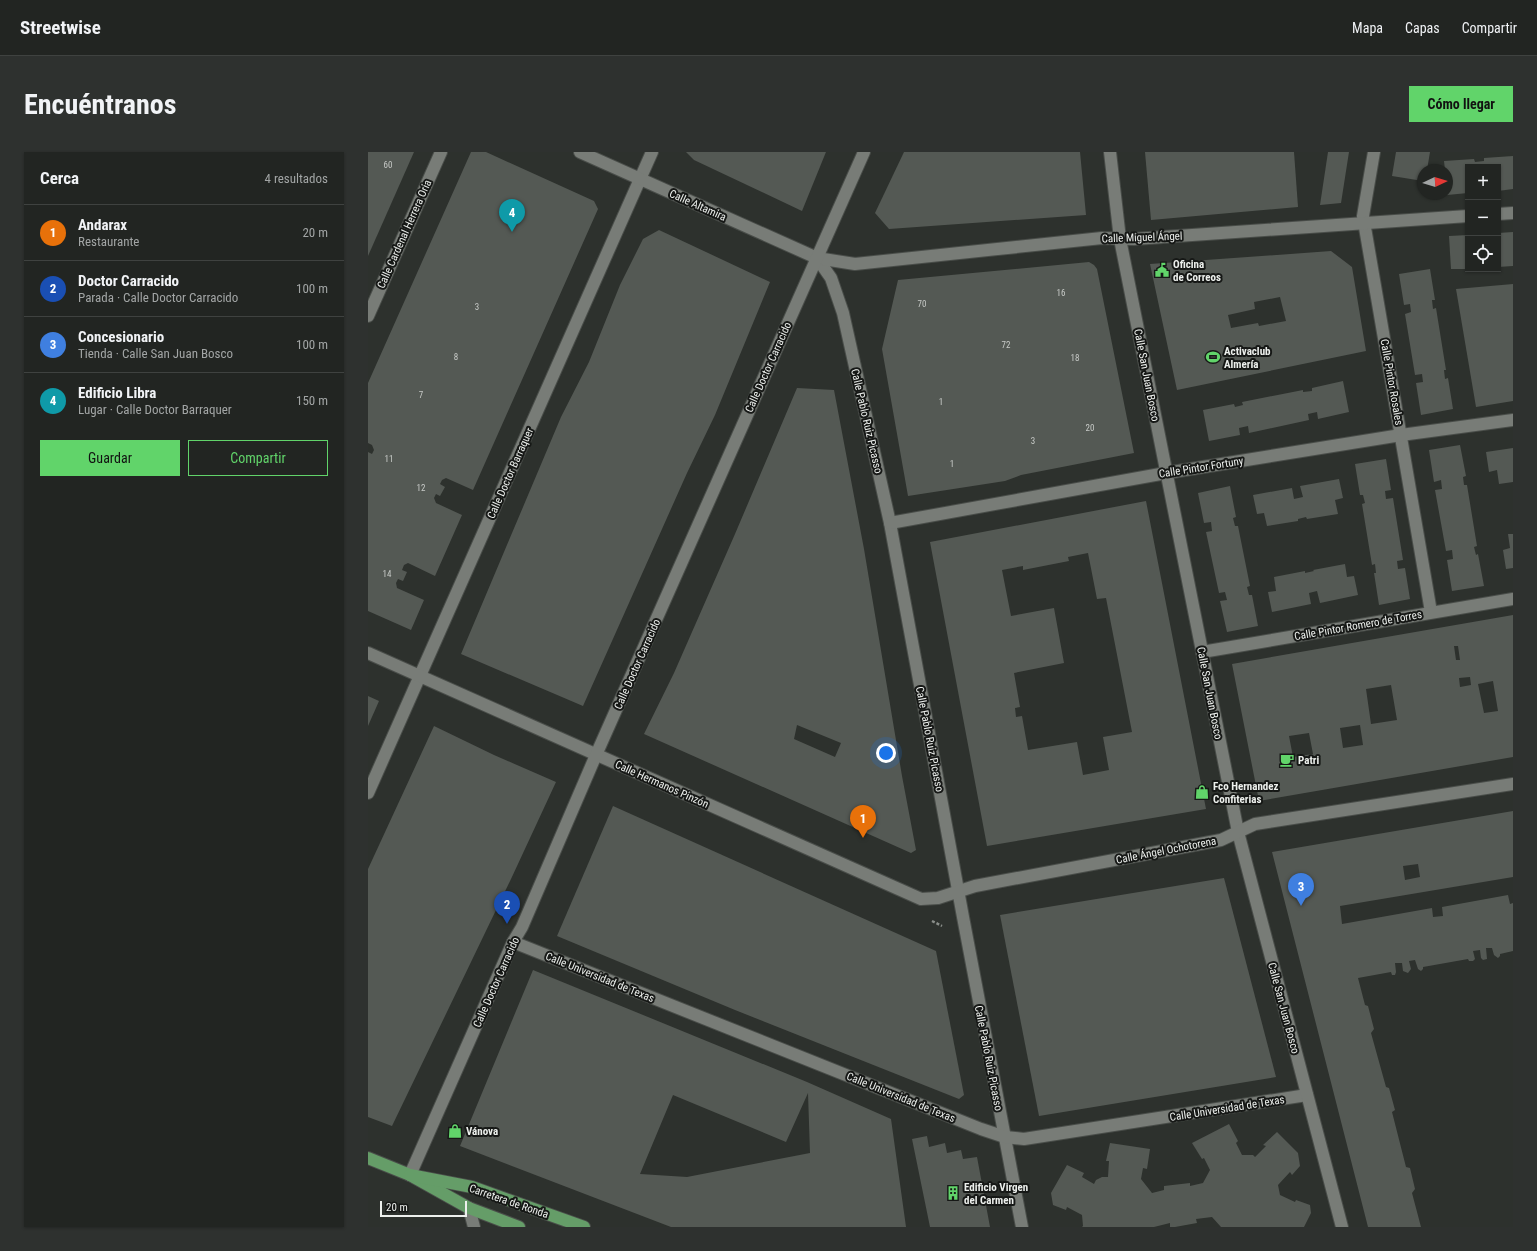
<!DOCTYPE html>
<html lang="es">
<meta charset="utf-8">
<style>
body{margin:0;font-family:"Roboto Condensed",sans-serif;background:#2e312f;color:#f1f3f6}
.controls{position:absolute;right:12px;top:12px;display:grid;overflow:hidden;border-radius:0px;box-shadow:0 1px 3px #0004}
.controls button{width:36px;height:36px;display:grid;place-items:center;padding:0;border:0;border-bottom:1px solid #3f4240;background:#222522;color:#f1f3f6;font:20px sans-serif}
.compass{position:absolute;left:1049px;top:12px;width:36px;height:36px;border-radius:50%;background:#222522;box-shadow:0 1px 3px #0004;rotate:86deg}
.scale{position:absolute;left:12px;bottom:10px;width:87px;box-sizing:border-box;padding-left:4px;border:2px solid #edf0ed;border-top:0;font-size:11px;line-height:14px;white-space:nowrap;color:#edf0ed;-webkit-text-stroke:3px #161816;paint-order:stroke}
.you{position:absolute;left:518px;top:601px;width:14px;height:14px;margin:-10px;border:3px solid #fff;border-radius:50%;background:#1a73e8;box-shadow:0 0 0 6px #1a73e833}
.badge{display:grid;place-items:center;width:26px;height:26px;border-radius:50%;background:#61d46a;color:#fff;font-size:13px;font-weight:700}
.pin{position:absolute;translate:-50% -33px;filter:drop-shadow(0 1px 2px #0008)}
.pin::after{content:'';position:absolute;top:21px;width:14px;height:12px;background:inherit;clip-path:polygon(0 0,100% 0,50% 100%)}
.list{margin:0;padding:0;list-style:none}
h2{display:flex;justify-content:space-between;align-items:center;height:52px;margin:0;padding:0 16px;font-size:17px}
h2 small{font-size:13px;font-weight:400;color:#a2a5a5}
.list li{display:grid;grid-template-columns:26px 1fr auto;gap:12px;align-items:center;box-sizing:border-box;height:56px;padding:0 16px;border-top:1px solid #3f4240}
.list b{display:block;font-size:15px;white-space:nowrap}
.list p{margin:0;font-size:13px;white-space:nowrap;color:#a2a5a5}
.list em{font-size:13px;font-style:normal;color:#a2a5a5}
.actions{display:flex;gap:8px;padding:12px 16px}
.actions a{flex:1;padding:9px 0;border:1px solid #61d46a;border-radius:0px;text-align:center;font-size:14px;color:#61d46a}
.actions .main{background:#61d46a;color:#111}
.icon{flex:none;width:22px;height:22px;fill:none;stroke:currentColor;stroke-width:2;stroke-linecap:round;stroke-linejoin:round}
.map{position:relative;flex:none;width:1145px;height:1075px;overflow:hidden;border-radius:0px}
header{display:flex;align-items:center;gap:24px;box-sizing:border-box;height:56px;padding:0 20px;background:#222522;border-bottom:1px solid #3f4240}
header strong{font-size:19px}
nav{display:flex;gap:22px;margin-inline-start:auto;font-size:14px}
.intro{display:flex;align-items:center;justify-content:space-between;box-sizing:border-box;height:96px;padding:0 24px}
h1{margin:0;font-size:28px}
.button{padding:10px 18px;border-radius:0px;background:#61d46a;color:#111;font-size:14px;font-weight:700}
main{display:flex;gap:24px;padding:0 24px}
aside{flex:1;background:#222522;border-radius:0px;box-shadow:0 1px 3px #0004}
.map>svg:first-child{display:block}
.building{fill:#545954;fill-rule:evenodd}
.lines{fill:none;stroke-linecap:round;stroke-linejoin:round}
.minor-casing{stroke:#494d49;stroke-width:14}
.tertiary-casing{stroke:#494d49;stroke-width:14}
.primary-casing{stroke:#494d49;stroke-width:14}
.path{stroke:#8a8e8a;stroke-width:2.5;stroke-dasharray:3 2;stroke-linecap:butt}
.minor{stroke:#787c77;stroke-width:12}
.tertiary{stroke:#787c77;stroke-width:12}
.primary{stroke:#659d68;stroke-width:12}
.labels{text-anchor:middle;stroke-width:4;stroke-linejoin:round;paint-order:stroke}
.number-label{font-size:9px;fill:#c7cac7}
.street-label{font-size:11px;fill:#edf0ed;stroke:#161816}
.poi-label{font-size:11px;font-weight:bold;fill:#edf0ed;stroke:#161816;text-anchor:start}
</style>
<header>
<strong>Streetwise</strong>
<nav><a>Mapa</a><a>Capas</a><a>Compartir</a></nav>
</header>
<div class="intro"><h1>Encuéntranos</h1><a class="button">Cómo llegar</a></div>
<main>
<aside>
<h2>Cerca<small>4 resultados</small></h2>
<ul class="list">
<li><span class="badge" style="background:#e8710a">1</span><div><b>Andarax</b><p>Restaurante</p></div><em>20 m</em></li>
<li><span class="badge" style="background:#1a4fb4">2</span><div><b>Doctor Carracido</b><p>Parada · Calle Doctor Carracido</p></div><em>100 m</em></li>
<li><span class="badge" style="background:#3f7fe0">3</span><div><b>Concesionario</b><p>Tienda · Calle San Juan Bosco</p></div><em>100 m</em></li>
<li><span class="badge" style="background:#0f9aa8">4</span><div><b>Edificio Libra</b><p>Lugar · Calle Doctor Barraquer</p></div><em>150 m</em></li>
</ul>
<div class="actions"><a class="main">Guardar</a><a>Compartir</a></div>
</aside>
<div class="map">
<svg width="1145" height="1075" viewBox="0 0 1145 1075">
<rect width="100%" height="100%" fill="#2d312d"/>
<!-- building -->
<g class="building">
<polygon points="0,0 46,0 0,104"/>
<polygon points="103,0 118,0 226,49 230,57 105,338 78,326 74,328 72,332 77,335 72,344 68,342 66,346 68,351 94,363 67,424 40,411 36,413 34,418 39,420 35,429 30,427 28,431 29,436 56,448 43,478 0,459 0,300 4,302 6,298 4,293 0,291 0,231"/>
<polygon points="318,0 458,0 434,59 326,8"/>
<polygon points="536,0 712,0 718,63 521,77 507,61"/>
<polygon points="777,0 926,0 930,55 783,68"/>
<polygon points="960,0 981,0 973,51 952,53"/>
<polygon points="1028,0 1062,0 1059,18 1055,18 1055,29 1024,24"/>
<polygon points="1145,4 1145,37 1130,39 1130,15 1100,15 1100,41 1079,43 1079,18 1077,18 1076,9 1106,7 1107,10 1116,9 1116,6"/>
<polygon points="291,78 402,130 347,263 319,321 215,554 93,502 193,265 221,210 252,133 275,87"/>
<polygon points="1145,80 1145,114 1130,115 1130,81"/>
<polygon points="1100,83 1100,117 1083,117 1081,84"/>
<path d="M963 99 984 115 998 199 809 238 782 112ZM912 145 918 169 891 174 890 171 863 176 860 163 887 157 886 150Z"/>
<polygon points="721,110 726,113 729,117 766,301 653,323 637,329 540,344 514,197 530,128"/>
<polygon points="1062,117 1067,148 1064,148 1065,157 1068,156 1078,218 1076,218 1077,227 1080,226 1085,257 1053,263 1048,231 1055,230 1054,222 1047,223 1037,162 1043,160 1042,152 1036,153 1031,122"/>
<polygon points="1145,132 1145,249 1108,255 1088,137"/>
<polygon points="975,229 981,260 950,267 949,260 940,262 941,268 881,281 880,274 871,276 872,283 841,289 835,258 866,252 867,255 875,253 874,250 935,238 935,240 944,239 944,236"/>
<path d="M429 236 466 238 496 397 534 624 548 698 543 701 276 582 306 521 367 382ZM429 573 473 591 467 605 426 587Z"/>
<polygon points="1092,293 1098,324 1095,325 1096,333 1099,333 1109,394 1106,395 1108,403 1110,402 1116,434 1084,439 1079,408 1085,407 1084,398 1078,399 1067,338 1074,337 1073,328 1066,330 1061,298"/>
<polygon points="1145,296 1145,330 1131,332 1129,318 1121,320 1118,300"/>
<polygon points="1018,307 1023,338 1017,339 1018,347 1025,346 1035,408 1029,409 1030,417 1037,416 1042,447 1011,453 1006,421 1008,421 1007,412 1004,413 994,352 997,351 995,343 992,343 987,312"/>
<polygon points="971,327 975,346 967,348 970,362 939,367 938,365 930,367 930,369 899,374 896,361 889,362 885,343 924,336 926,347 935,345 932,334"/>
<polygon points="862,334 868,365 865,366 867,374 870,374 882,434 879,435 881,443 884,443 890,474 859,480 852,449 859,448 857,440 851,441 838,380 844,379 843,370 836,371 830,341"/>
<path d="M778 349 838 657 619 694 562 390ZM720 401 729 447 738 446 764 580 735 585 741 618 715 623 709 590 660 598 654 564 648 565 647 556 652 555 646 521 696 511 686 456 643 464 634 418 655 414V418L701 409 700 405Z"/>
<polygon points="1140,382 1145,382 1145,416 1138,417 1135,398 1142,396"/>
<polygon points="977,412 979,425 986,424 990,443 952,451 949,439 941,441 943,452 904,460 900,440 908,439 906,425 937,419 937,421 946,419 945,418"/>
<path d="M1145 463V605L891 649 864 512ZM1086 494H1090L1092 508H1088ZM1102 525 1103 533 1092 535 1091 526ZM1125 529 1130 559 1116 561 1110 532ZM1023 533 1029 568 1003 572 998 537ZM992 573 995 593 975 596 972 576ZM941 581 945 602 925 605 921 584Z"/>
<polygon points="0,544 11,549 0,574"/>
<polygon points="66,574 126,603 188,630 143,727 24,974 0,965 0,717"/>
<polygon points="245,654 568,799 596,943 591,947 367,858 189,784"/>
<path d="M1145 659V725L972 754 974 772 1064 756 1065 765 1075 764 1074 755 1140 743 1142 752 1145 751V799L1132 802V804L1130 806 1126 803 1124 796H1118L1119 807 1115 808 1113 806 1112 798 1105 799 1107 807 1105 809H1101L1100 807 1055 815V817L1053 819 1050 817 1047 808 1041 809 1043 817 1040 821 1035 819 1034 811H1027L1028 820 1027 823H1024L1023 820 990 826 997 853 1000 854 1006 877 1003 881 1018 935 1021 936 1027 958 1024 960 1038 1015 1042 1016 1047 1037 1044 1041 1053 1075H1000L904 700ZM1050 712 1052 725 1037 728 1035 714Z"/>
<polygon points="856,726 908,925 671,964 632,763"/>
<path d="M165 818 439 930 523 967 538 1075H303L92 994ZM440 941 442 1001 319 1025 272 1022 305 943 418 990Z"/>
<polygon points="861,972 870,989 868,991 874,1003 885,1003 887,1005 898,994 895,993 909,980 930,1001 932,1014 924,1023 922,1020 910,1033 912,1043 927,1050 928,1048 942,1053 943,1061 936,1075 853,1075 844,1065 828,1067 829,1071 807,1075 802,1075 802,1071 786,1075 714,1075 715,1074 714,1063 699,1055 698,1058 685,1053 683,1041 699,1013 716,1021 714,1025 726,1032 728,1028 734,1025 740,1025 741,1009 738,1009 742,991 782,997 779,1017 775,1016 773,1027 784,1041 796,1038 796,1034 822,1031 822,1034 835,1031 842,1018 836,1006 834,1007 824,991"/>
<polygon points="559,984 561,995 577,991 579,1001 593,998 595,1007 609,1005 622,1075 562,1075 544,987"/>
</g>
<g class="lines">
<defs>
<g id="minor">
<polyline points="1006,0 995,64 1063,460"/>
<polyline points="449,106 463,126 475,161 522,371 595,765 654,1075"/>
<polyline points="0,164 73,0"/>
<polyline points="522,371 798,321 1033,283 1145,268"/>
<polyline points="834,500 1145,447"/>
<polyline points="0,641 284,0"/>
<polyline points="145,790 613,977 637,985 656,987 939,943"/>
</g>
<g id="tertiary">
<polyline points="212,0 449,106 487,112 734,86 766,87 1100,64"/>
<polyline points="742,0 752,87 870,680 974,1075"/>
<polyline points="1130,62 1145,61"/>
<polyline points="0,501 553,747 570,746 607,734 853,688 887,672 1145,632"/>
<polyline points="42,1023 145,790 154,775 228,603 496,0"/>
<polyline points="101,1056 106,1075"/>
</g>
<g id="primary">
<polyline points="0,1006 42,1023 101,1056 151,1075"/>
<polyline points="42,1023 104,1035 216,1075"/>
</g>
</defs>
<!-- minor casing -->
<use href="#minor" class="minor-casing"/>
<!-- tertiary casing -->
<use href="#tertiary" class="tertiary-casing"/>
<!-- primary casing -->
<use href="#primary" class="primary-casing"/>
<!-- path -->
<polyline class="path" points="564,769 574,774"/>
<!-- minor -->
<use href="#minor" class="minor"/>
<!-- tertiary -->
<use href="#tertiary" class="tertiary"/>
<!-- primary -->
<use href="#primary" class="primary"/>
</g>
<!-- icons -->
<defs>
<symbol id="civic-bare" viewBox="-9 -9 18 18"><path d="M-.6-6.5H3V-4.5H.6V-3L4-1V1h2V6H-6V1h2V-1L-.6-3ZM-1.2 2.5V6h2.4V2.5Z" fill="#61d46a" stroke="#161816" stroke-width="2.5" paint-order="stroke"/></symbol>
<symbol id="stadium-bare" viewBox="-9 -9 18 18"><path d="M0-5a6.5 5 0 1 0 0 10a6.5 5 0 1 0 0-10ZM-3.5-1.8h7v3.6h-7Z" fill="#61d46a" stroke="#161816" stroke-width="2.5" paint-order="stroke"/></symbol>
<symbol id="cafe-bare" viewBox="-9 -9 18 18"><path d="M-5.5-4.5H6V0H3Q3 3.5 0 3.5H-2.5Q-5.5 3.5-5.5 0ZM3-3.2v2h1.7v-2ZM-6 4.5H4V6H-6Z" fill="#61d46a" stroke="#161816" stroke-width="2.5" paint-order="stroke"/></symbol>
<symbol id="shop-bare" viewBox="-9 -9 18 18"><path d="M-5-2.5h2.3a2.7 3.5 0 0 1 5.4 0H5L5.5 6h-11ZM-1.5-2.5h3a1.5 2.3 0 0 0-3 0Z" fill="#61d46a" stroke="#161816" stroke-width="2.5" paint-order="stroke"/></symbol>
<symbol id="building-bare" viewBox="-9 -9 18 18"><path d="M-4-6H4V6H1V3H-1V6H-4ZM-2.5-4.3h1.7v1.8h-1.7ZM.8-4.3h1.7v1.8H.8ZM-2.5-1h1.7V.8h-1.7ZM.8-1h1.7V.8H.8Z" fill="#61d46a" stroke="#161816" stroke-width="2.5" paint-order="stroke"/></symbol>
</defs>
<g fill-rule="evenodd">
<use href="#civic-bare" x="784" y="108" width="20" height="20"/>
<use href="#stadium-bare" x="835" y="195" width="20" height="20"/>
<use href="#cafe-bare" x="909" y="598" width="20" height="20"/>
<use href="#shop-bare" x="824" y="630" width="20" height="20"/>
<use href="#shop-bare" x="77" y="969" width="20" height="20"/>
<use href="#building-bare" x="575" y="1031" width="20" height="20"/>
</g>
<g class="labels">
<!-- number labels -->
<g class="number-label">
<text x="20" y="16">60</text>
<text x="693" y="144">16</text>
<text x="554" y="155">70</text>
<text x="109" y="158">3</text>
<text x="638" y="196">72</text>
<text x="88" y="208">8</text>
<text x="707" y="209">18</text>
<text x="53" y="246">7</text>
<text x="573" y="253">1</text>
<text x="722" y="279">20</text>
<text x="665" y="292">3</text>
<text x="21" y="310">11</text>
<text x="584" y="315">1</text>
<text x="53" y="339">12</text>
<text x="19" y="425">14</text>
</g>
<!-- street labels -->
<g class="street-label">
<text transform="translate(330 53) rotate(24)" y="4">Calle Altamira</text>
<text transform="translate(36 82) rotate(-66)" y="4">Calle Cardenal Herrera Oria</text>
<text transform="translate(774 85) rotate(-2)" y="4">Calle Miguel Ángel</text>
<text transform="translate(400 215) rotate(-66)" y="4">Calle Doctor Carracido</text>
<text transform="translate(779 223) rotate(79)" y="4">Calle San Juan Bosco</text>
<text transform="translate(1024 230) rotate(80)" y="4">Calle Pintor Rosales</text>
<text transform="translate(499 269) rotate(77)" y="4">Calle Pablo Ruiz Picasso</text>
<text transform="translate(833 315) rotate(-9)" y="4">Calle Pintor Fortuny</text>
<text transform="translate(142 321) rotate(-66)" y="4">Calle Doctor Barraquer</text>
<text transform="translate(990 473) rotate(-10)" y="4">Calle Pintor Romero de Torres</text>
<text transform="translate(269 512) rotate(-66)" y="4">Calle Doctor Carracido</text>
<text transform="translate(842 541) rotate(79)" y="4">Calle San Juan Bosco</text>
<text transform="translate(562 587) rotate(79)" y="4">Calle Pablo Ruiz Picasso</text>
<text transform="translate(294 632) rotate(24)" y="4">Calle Hermanos Pinzón</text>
<text transform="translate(798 698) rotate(-11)" y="4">Calle Ángel Ochotorena</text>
<text transform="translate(232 825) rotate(22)" y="4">Calle Universidad de Texas</text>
<text transform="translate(128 830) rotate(-66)" y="4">Calle Doctor Carracido</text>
<text transform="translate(916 856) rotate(75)" y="4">Calle San Juan Bosco</text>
<text transform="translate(621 906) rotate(79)" y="4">Calle Pablo Ruiz Picasso</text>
<text transform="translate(533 945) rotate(22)" y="4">Calle Universidad de Texas</text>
<text transform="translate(859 956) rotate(-9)" y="4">Calle Universidad de Texas</text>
<text transform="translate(141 1049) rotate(19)" y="4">Carretera de Ronda</text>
</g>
<!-- poi labels -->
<g class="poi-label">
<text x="805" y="116">Oficina<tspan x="805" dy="13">de Correos</tspan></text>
<text x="856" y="203">Activaclub<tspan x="856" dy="13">Almería</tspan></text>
<text x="930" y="612">Patri</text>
<text x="845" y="638">Fco Hernandez<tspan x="845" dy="13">Confiterias</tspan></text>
<text x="98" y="983">Vánova</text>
<text x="596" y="1039">Edificio Virgen<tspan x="596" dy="13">del Carmen</tspan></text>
</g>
</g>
</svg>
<div class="controls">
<button>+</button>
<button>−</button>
<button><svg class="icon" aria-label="locate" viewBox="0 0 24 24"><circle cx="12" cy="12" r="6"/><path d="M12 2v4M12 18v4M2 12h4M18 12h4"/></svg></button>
</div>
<svg class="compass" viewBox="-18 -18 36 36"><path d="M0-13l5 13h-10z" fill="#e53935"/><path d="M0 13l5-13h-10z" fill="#a2a5a5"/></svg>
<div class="scale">20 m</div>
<div class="you"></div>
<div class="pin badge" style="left:495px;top:686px;background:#e8710a">1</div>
<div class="pin badge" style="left:139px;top:772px;background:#1a4fb4">2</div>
<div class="pin badge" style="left:933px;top:754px;background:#3f7fe0">3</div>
<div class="pin badge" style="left:144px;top:80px;background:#0f9aa8">4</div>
</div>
</main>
